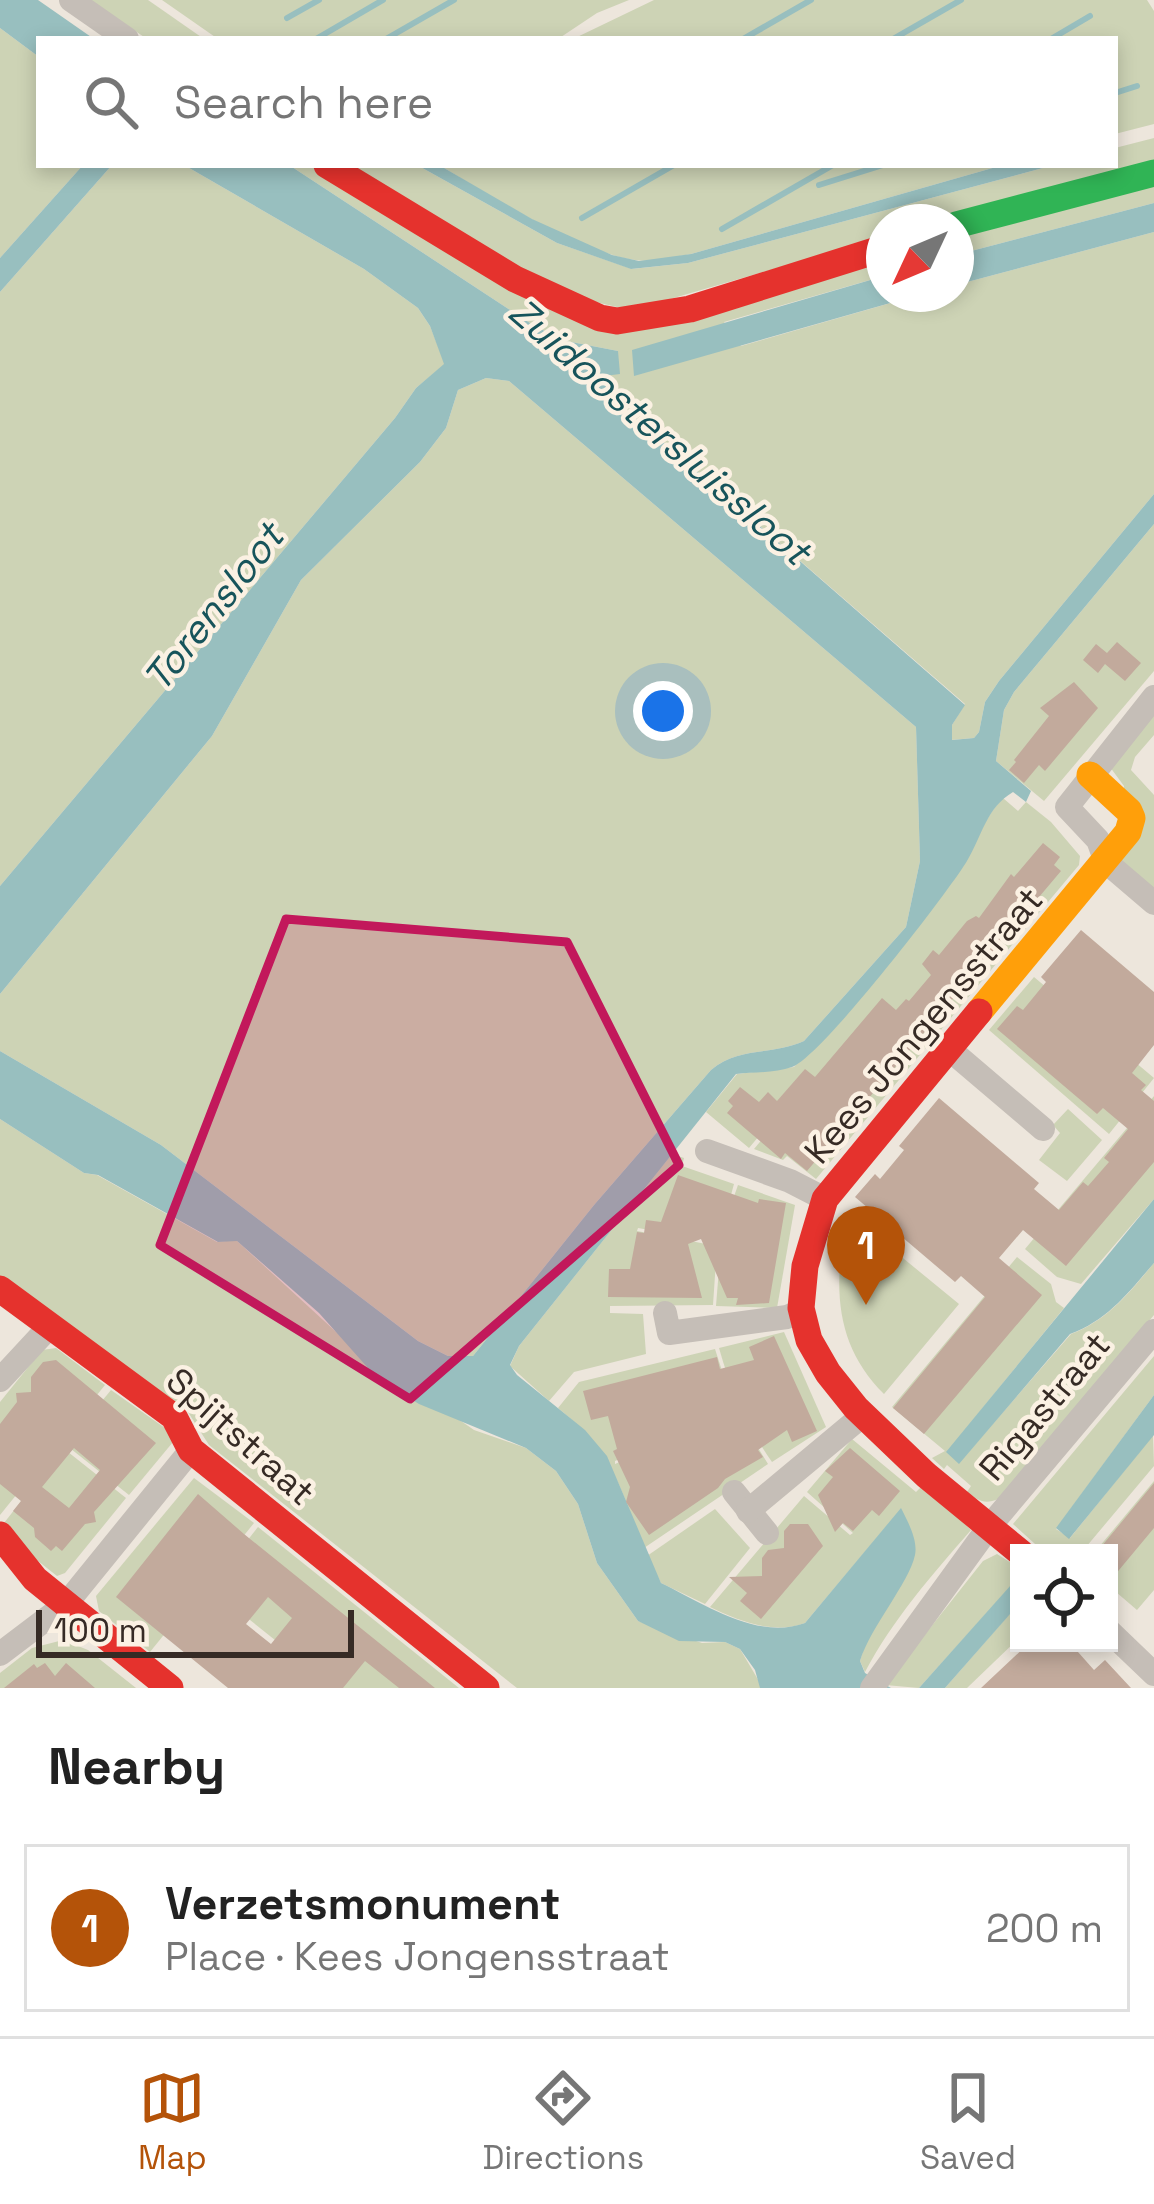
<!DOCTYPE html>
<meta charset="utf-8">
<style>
body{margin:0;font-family:"Space Grotesk",sans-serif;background:#f6f6f6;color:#222}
.controls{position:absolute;right:36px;bottom:36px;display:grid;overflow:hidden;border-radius:0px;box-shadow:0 6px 18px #0003}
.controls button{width:108px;height:108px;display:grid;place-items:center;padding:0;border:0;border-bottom:3px solid #e0e0e0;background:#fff;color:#222;font:60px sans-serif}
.compass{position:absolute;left:866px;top:204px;width:108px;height:108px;border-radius:50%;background:#fff;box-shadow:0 6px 18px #0003;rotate:226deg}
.scale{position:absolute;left:36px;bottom:30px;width:318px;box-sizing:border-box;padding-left:12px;border:6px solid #362b25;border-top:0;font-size:33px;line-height:42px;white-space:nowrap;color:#362b25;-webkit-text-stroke:9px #fbf1e3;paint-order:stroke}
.you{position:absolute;left:663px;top:711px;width:42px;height:42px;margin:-30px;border:9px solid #fff;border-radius:50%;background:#1a73e8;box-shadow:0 0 0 18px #1a73e833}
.badge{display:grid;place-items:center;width:78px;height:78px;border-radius:50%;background:#b45309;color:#fff;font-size:39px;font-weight:700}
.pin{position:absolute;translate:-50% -99px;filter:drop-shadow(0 3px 6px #0008)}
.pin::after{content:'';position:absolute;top:63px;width:42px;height:36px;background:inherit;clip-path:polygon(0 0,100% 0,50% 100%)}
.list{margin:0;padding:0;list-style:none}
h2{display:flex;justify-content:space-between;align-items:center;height:156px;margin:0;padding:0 48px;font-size:51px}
h2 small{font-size:39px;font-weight:400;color:#767676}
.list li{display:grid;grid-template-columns:78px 1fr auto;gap:36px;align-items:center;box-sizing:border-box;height:168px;margin:0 24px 24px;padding:0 24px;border:3px solid #e0e0e0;border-radius:0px}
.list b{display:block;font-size:45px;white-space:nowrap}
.list p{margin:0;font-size:39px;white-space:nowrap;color:#767676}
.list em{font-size:39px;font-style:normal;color:#767676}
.icon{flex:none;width:66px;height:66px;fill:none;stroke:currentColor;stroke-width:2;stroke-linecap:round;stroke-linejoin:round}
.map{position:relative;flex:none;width:1154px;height:1688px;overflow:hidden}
.search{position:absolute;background:#fff;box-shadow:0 6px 18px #0003;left:36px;right:36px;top:36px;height:132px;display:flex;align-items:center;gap:30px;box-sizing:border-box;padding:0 42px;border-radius:0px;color:#767676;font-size:45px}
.sheet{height:348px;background:#fff}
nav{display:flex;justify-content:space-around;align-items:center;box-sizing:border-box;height:168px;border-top:3px solid #e0e0e0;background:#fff;font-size:33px;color:#767676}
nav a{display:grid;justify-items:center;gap:6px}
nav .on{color:#b45309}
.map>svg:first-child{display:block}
.green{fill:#cdd3b5}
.water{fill:#98bfbf}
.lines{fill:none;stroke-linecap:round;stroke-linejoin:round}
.stream{stroke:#98bfbf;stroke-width:6}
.building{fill:#c2aa9c;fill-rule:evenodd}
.street{stroke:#c5beb7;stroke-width:24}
.fast{stroke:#30b455;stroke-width:27}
.slow{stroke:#ff9f0a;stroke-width:27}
.jam{stroke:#e5322d;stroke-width:27}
.marked{fill:#c2185b;fill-opacity:0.2;stroke:#c2185b;stroke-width:9;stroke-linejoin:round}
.labels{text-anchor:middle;stroke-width:9;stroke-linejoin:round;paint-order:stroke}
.street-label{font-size:36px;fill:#362b25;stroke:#fbf1e3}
.water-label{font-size:39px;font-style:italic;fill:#17545b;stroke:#fbf1e3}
</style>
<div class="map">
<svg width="1154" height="1688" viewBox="0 0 1154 1688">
<rect width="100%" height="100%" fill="#ede6dc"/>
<!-- green -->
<g class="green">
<polygon points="90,0 148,0 204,39 147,39"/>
<polygon points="162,0 629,0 597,13 558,39 218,39"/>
<polygon points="654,0 1147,0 1154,11 1154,124 1115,134 1115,39 573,39"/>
<polygon points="0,28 39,57 39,165 83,165 0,258"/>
<polygon points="1154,138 1154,166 936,222 884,222 884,237 653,304 621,308 566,295 342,165 417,165 557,243 632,269 688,263 1054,165 1115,165 1115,148"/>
<polygon points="112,165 184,165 364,269 418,308 430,326 445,364 416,388 395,418 0,886 0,292"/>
<polygon points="289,165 314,165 619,329 884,259 884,276 724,322 741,346 922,294 956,294 956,285 1154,232 1154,494 999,681 985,702 979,732 974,738 951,740 952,725 965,704 607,393 604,376 618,351 561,340 530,323"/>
<path d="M439 165H1003L691 254C673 257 652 263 635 260 577 252 490 195 439 165Z"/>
<polygon points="1154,186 1154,203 956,255 956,237"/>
<path d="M486 378 509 381 916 727 920 861 906 927 804 1041C771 1056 739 1046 711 1070L594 1205 473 1356H448L418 1341 161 1145 0 1051V994L212 736 301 580 420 462 446 428 458 390Z"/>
<polygon points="1154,524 1154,671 1044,801 996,761 1004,710 1014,692"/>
<polygon points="1154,711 1154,735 1135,757 1131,770 1154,795 1154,891 1121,863 1124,786 1110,767"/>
<path d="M1003 798 1018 811 1026 802 1051 822 1080 856 1079 865 816 1179 787 1156 783 1160 754 1149 798 1096 795 1093 749 1148 706 1112 737 1074 794 1067C851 1005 905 944 955 876 974 851 981 821 1003 798Z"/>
<polygon points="1034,977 1154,1078 1109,1134 989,1030"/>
<polygon points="1154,1096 1154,1199 1081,1284 1057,1277 1025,1249"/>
<polygon points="1068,1109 1102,1140 1067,1181 1039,1160 1060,1133 1053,1125"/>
<polygon points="0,1119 84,1173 97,1175 217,1242 236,1240 347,1342 474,1430 526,1448 556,1471 578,1504 597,1563 638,1621 702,1643 725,1642 740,1649 763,1688 517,1688 209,1445 186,1409 0,1278"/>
<polygon points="672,1154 684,1158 682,1166 734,1184 718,1242 638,1228 637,1231 717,1246 713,1305 610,1306 610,1313 643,1314 646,1354 574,1372 549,1401 510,1366 519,1346"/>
<polygon points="738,1185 795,1205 777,1308 716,1306 722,1231"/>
<path d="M854 1218 959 1304 884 1394C847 1357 836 1315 840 1263 842 1247 844 1230 854 1218Z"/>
<path d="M1017 1257 1051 1284 1056 1302 1064 1308 947 1452 959 1463 1071 1334C1108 1320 1129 1293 1154 1263V1315L998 1499C984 1505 978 1500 967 1492L971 1486 947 1465 944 1469 932 1458 945 1451 892 1407Z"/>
<path d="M784 1332 826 1427 772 1462C746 1425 731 1391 719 1348Z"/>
<polygon points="56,1348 105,1385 0,1515 0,1402 42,1350"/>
<path d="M715 1349 734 1408 615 1461V1464L736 1412 768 1464 644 1548C619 1485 613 1452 558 1408L579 1382Z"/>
<polygon points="1154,1356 1154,1395 1056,1529 1070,1538 1153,1435 1154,1466 1081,1553 1045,1553 1013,1524"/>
<polygon points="111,1390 165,1428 173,1442 129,1495 66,1445"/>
<path d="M852 1439 916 1492 924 1484 971 1530C932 1575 893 1619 865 1672L860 1661 868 1635 907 1573 901 1509 805 1623C774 1635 739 1621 710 1607L804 1496 850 1535 853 1533 807 1492Z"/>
<polygon points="63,1448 126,1498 65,1573 57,1576 23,1549 4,1523"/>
<polygon points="194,1478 254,1523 150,1652 99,1611 96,1596"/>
<polygon points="1154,1481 1154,1590 1137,1610 1109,1586 1109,1553 1094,1553"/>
<polygon points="715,1509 750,1548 705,1604 661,1583 647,1556"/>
<polygon points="258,1527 459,1688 335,1688 210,1588"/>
<polygon points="997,1554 1019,1568 1019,1589 1011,1586 919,1688 885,1685 983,1561"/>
<polygon points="1019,1603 1019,1638 967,1688 945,1688"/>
<polygon points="63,1640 88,1650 136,1688 0,1688 0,1673 32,1648"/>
</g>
<!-- water -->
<g class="water">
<polygon points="0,0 38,0 94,39 39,39 39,57 0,28"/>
<polygon points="83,165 112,165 0,292 0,258"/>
<path d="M184 165H289L530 323 561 340 618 351 620 374 604 376 607 393 965 705 952 725V740L974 738 979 732 985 702 999 681 1154 494V524L1014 692 1004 710 996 761 1031 791 1026 802 1013 792C986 808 982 836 967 861 947 894 821 1057 792 1067 776 1073 754 1072 736 1074L519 1346 510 1365 517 1375 585 1430 607 1456 661 1583C703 1603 757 1641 805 1623L901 1508C908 1522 918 1540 915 1555 909 1583 871 1626 860 1661L865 1673 891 1688H760L755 1670 740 1649 725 1642 679 1641 638 1621 597 1563 578 1504 556 1471 526 1448 419 1404 376 1377 319 1313 237 1241 218 1242 98 1175 84 1173 0 1119V1051L161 1145 418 1341 448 1356H473L594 1205 711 1070C739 1046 771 1056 804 1041L906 927 920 861 916 727 509 381 486 378 458 390 446 428 420 462 301 580 212 736 0 994V886L395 418 416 388 444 364 430 326 418 308 364 269Z"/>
<polygon points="417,165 439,165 532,219 612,255 639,261 691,254 1003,165 1054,165 688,263 631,269 557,243"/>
<polygon points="1154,203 1154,232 956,285 956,255"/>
<polygon points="884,276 884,294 922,294 634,376 632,350"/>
<path d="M1154 1199V1263C1128 1293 1108 1320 1070 1334L959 1464 946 1452Z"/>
<polygon points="1154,1395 1154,1435 1069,1539 1056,1528"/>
<polygon points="1011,1585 1019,1589 1018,1605 945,1688 919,1688"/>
</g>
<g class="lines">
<!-- stream -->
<g class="stream">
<polyline points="287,18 319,0"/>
<polyline points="316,39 383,0"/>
<polyline points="386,39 454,0"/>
<polyline points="743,39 811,0"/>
<polyline points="893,39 961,0"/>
<polyline points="1051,39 1090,16"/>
<polyline points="1115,93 1137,86"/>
<polyline points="819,185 883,165"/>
<polyline points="582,218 674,165"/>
<polyline points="722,229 833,165"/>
</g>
</g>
<!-- building -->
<g class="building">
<polygon points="1117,642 1141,663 1125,681 1105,664 1098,673 1083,660 1096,644 1107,653"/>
<polygon points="1074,682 1098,708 1045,771 1039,765 1024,783 1009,770 1016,762 1014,760 1049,716 1040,708"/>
<polygon points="1043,843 1060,857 1054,865 1061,871 807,1171 785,1153 781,1159 727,1113 733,1106 728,1101 740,1087 759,1102 768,1092 777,1101 805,1069 815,1077 882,998 896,1010 906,999 909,1001 931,975 922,964 933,950 939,955 967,921 976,916 979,918 1011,874 1014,877"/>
<polygon points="1081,930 1154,992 1154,1045 1132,1073 1146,1085 1141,1090 1154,1101 1154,1162 1066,1266 1023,1230 999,1258 1042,1295 924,1434 893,1408 985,1297 961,1276 955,1282 855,1197 875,1174 880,1179 904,1150 899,1146 939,1098 1039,1183 1034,1189 1059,1210 1083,1182 1088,1186 1109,1162 1104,1158 1128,1129 1103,1108 1097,1114 997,1029 1017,1006 1023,1010 1046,982 1041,977"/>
<polygon points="678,1175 758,1203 759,1199 786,1203 769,1303 736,1305 738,1298 727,1298 701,1239 688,1244 702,1298 608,1297 609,1269 630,1269 637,1232 644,1233 646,1220 661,1222"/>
<polygon points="774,1336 817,1431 792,1442 787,1430 758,1450 763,1457 725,1479 718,1488 649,1535 626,1502 630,1487 613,1451 617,1449 608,1416 591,1420 583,1391 717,1357 720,1369 754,1360 749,1347"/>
<path d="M56 1360 156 1443 94 1512 96 1522 85 1524 62 1551 56 1546 51 1551 35 1537 34 1528 13 1511 21 1501 0 1484V1424L17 1402 16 1393 31 1392V1377L43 1362ZM74 1448 100 1470 69 1508 42 1487Z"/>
<polygon points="850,1448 900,1491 879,1516 872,1510 853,1531 843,1523 835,1532 818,1495 833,1477 825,1471"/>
<polygon points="1154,1483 1154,1528 1109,1582 1109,1553 1096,1553"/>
<path d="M198 1494 244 1534 435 1688H399L365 1661 343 1688H228L116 1597ZM268 1597 292 1618 271 1644 246 1624Z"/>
<polygon points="790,1524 808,1524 823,1546 761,1619 740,1601 747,1593 729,1577 762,1576 762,1558 768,1550 784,1548 784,1531"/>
<polygon points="1029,1643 1070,1643 1094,1670 1105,1660 1131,1688 981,1688"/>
<polygon points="45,1663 55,1676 66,1663 95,1688 4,1688 34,1664 37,1668"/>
</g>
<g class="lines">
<!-- street -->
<g class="street">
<polyline points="71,0 127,39"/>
<polyline points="1154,697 1067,807 1098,840 1106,862 1154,903"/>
<polyline points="949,1049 1043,1129"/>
<polyline points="707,1151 790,1181 825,1199"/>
<polyline points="665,1313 669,1333 787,1317 801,1311"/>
<polyline points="0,1380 51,1325"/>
<polyline points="734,1492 767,1533"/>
<polyline points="748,1511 862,1416"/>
<polyline points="1109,1631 1154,1674"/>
<polyline points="0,1654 66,1604 191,1450"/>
<polyline points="872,1688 989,1527 1154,1331"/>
</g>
<!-- fast -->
<polyline class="fast" points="956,225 1154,173"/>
<!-- slow -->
<polyline class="slow" points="979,1012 1128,832 1132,818 1129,811 1090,775"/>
<!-- jam -->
<g class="jam">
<polyline points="327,165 515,279 600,318 617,321 690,309 884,248"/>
<polyline points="979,1012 825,1199 805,1266 801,1308 809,1340 828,1373 856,1408 926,1475 1021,1553"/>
<polyline points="0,1289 174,1417 191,1450 486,1688"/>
<polyline points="0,1535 35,1579 170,1688"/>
</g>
</g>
<!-- marked area -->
<path class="marked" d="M286 919 567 942 679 1165 410 1399 160 1245Z"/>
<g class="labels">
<!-- street labels -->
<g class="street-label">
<text transform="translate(923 1025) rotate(-50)" y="13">Kees Jongensstraat</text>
<text transform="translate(1044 1406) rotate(-50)" y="13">Rigastraat</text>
<text transform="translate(241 1436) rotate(42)" y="13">Spijtstraat</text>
</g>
<!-- water labels -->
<g class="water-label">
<text transform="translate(660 431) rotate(41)" y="14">Zuidoostersluissloot</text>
<text transform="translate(213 607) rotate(-52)" y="14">Torensloot</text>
</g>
</g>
</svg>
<div class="controls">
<button><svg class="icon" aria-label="locate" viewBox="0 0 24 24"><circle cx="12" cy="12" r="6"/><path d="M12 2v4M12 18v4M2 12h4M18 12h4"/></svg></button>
</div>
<svg class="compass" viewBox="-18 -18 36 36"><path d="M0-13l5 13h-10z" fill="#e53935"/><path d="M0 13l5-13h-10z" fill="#767676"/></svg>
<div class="scale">100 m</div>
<div class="you"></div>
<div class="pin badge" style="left:866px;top:1305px">1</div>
<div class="search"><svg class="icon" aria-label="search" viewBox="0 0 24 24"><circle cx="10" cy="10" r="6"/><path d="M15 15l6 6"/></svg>Search here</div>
</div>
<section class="sheet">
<h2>Nearby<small></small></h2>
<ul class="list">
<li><span class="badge">1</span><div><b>Verzetsmonument</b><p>Place · Kees Jongensstraat</p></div><em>200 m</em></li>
</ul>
</section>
<nav>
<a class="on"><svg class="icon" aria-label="map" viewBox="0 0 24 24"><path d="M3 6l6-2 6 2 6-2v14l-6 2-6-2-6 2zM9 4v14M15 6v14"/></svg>Map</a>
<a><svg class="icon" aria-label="directions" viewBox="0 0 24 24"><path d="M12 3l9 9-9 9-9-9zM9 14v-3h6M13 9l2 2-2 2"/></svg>Directions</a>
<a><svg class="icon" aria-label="saved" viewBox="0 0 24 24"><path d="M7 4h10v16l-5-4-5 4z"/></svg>Saved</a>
</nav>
